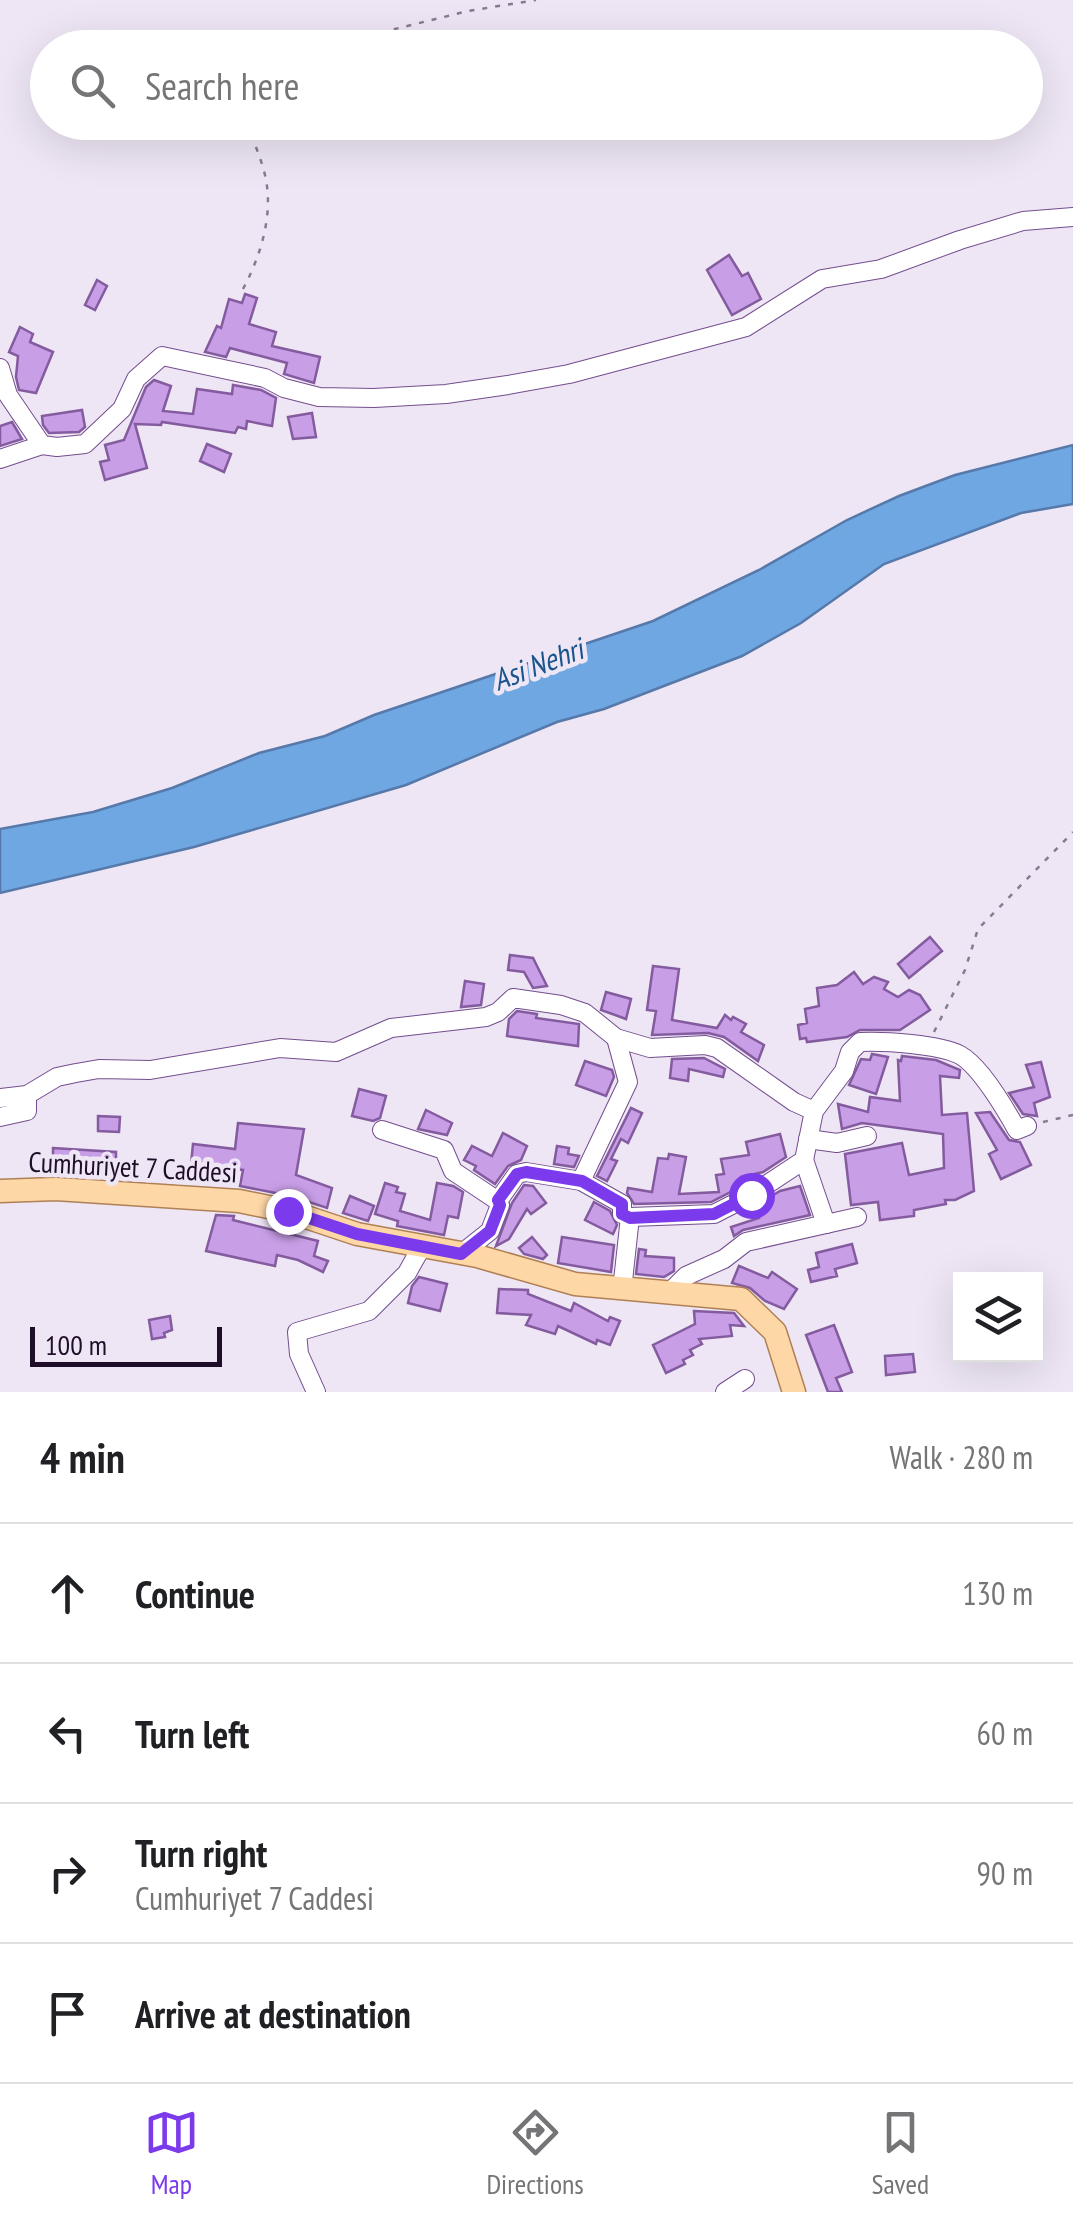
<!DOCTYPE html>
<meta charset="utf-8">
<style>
body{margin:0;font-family:"PT Sans Narrow",sans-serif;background:#f6f6f6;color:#202124}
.controls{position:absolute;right:30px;bottom:30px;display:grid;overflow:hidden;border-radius:0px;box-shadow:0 10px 40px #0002}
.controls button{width:90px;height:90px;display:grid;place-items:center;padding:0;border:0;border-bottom:2px solid #e0e0e0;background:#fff;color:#202124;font:50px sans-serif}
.scale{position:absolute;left:30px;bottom:25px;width:192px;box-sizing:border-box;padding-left:10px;border:5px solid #1e0e28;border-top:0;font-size:28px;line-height:35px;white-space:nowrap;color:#1e0e28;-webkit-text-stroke:8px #eee6f5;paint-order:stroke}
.stop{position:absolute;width:30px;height:30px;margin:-22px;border:8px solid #7c3aed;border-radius:50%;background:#fff}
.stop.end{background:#7c3aed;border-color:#fff;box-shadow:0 2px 10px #0008}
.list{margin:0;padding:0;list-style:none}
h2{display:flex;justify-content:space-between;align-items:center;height:130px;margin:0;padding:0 40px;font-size:42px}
h2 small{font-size:32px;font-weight:400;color:#757577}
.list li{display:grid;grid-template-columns:65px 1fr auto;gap:30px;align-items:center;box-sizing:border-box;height:140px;padding:0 40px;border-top:2px solid #e0e0e0}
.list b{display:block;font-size:38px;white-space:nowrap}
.list p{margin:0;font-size:32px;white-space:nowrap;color:#757577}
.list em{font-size:32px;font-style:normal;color:#757577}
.icon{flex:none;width:55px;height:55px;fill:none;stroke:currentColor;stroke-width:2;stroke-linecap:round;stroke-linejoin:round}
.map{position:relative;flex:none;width:1073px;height:1392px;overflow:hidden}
.search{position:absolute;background:#fff;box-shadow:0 10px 40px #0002;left:30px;right:30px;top:30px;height:110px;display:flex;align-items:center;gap:25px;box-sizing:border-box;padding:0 35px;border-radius:55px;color:#757577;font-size:38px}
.sheet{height:690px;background:#fff}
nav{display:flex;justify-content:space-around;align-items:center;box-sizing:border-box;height:140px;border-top:2px solid #e0e0e0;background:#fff;font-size:28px;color:#757577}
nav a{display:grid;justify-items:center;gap:5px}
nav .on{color:#7c3aed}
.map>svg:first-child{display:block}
.water{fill:#6ea7e2;stroke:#5679aa;stroke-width:2.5}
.building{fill:#c89ee6;stroke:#835b9e;stroke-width:2.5}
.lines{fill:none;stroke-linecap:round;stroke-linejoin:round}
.minor-casing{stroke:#744d8f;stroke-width:20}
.major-casing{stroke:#b08055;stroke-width:25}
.path{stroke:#877b8f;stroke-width:2.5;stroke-dasharray:5 8;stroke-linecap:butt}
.minor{stroke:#fff;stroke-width:18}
.major{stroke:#fed7a7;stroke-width:22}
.route{stroke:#7c3aed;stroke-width:12}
.labels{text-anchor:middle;stroke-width:9;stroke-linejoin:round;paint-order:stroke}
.street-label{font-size:28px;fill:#1e0e28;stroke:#eee6f5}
.water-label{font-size:30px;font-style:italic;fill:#19558c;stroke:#eee6f5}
</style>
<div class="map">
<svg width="1073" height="1392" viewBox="0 0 1073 1392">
<rect width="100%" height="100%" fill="#eee6f5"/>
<!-- water -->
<polygon class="water" points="1073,445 1073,504 1021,513 884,564 801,623 742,656 604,709 557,722 406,785 194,847 0,893 0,829 93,812 172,788 259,753 325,736 374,715 653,621 759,570 847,520 899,496 955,475"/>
<!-- building -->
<g class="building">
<polygon points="729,255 742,276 748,273 761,299 732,315 707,270"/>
<polygon points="97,280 107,286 95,310 85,305"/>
<polygon points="245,294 257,298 249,324 276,332 272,346 320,357 314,383 284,374 287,363 230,348 226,357 205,352 217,326 221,328 229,299 242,303"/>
<polygon points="20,327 33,334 30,342 53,352 36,393 19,390 16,377 18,356 9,352"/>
<polygon points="154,380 171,386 163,411 193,414 197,389 232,394 233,385 261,390 276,398 272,426 247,421 246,429 238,427 235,433 162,422 161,425 135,424 147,468 105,480 100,462 109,460 105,445 124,440 146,387"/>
<polygon points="82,410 85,427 79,432 49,433 43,425 42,416"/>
<polygon points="312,413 316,437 293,439 288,417"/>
<polygon points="12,422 22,439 0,446 0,426"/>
<polygon points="207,444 231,454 224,472 200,461"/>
<polygon points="930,937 942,951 909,978 898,964"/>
<polygon points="510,955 533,958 547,986 533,988 524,972 508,970"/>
<polygon points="653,966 679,969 672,1020 717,1028 725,1015 731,1020 733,1017 746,1024 741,1032 764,1045 758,1061 724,1037 708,1033 652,1035 656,1011 647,1010"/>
<polygon points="854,972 863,984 874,977 888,982 884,989 898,997 909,990 920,995 930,1010 900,1030 860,1030 847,1037 807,1042 806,1038 800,1039 798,1025 807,1023 805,1009 819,1006 817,988 837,985"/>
<polygon points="465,981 484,984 481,1005 461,1007"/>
<polygon points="606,992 631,999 626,1019 601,1010"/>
<polygon points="517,1011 537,1014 536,1018 579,1024 578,1046 507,1036 509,1019"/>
<polygon points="872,1054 888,1057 876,1094 849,1085 861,1059 870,1060"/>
<polygon points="902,1056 936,1060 960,1070 959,1078 940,1076 942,1115 967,1113 974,1191 955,1200 945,1200 946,1204 914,1210 914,1216 880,1220 878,1202 851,1205 845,1154 902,1143 909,1175 944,1168 943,1134 862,1123 842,1129 838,1104 868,1112 870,1097 900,1101 898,1060 901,1061"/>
<polygon points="704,1058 725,1069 723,1077 689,1069 688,1081 670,1078 672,1059"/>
<polygon points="585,1061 612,1070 614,1077 606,1096 576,1085"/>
<polygon points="1041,1062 1050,1097 1034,1103 1037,1116 1023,1114 1009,1093 1034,1087 1026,1065"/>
<polygon points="359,1089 386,1096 380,1118 373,1121 352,1116"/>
<polygon points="631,1108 642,1113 628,1143 621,1139 611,1159 617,1161 607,1181 597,1176"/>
<polygon points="426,1110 452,1123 447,1135 418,1129"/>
<polygon points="990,1112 1009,1140 1020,1142 1031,1165 1001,1179 989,1154 997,1150 976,1113"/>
<polygon points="98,1116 120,1117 119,1132 98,1131"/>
<polygon points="238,1123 304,1129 296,1175 332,1188 327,1208 291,1196 240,1186 243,1170 220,1168 211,1171 211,1176 190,1174 193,1144 235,1149"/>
<polygon points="503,1133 527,1146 521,1160 508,1166 495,1184 474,1170 476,1166 464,1160 472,1146 492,1156"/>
<polygon points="780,1134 786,1157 763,1172 741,1177 742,1186 711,1202 634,1204 627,1193 628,1188 652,1192 658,1158 668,1159 669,1154 686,1157 679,1194 719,1192 716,1175 724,1174 721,1159 749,1155 746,1142"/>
<polygon points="557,1146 569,1148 568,1154 579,1156 574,1167 554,1164"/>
<polygon points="53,1148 116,1152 116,1175 53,1173"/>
<polygon points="385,1183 398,1187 396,1192 405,1194 400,1211 430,1220 437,1183 453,1186 463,1192 458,1218 448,1216 444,1235 397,1226 398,1221 375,1214"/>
<polygon points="524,1185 533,1186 546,1203 531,1214 527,1209 509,1239 496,1246 512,1203"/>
<polygon points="800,1186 810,1215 743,1230 734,1236 731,1227 759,1218 756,1206 780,1191"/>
<polygon points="350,1196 374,1206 368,1221 343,1213"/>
<polygon points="594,1202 610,1211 617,1225 613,1234 585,1220"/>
<polygon points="216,1215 234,1216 233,1220 318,1241 314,1256 328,1261 323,1272 298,1260 277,1255 275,1266 206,1251"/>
<polygon points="532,1237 547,1255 543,1259 524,1254 519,1248"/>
<polygon points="562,1237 614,1245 611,1272 558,1263"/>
<polygon points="852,1244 857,1263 835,1269 837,1276 811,1282 808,1270 819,1267 816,1253"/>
<polygon points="639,1249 646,1250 645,1256 674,1258 674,1271 664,1277 636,1274"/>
<polygon points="739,1266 768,1278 772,1272 797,1289 784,1309 765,1301 750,1288 732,1283"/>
<polygon points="419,1277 447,1284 440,1311 408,1303 412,1286"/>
<polygon points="499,1289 528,1290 528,1294 571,1311 574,1303 608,1321 610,1317 620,1321 610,1345 597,1340 596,1344 558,1326 555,1334 526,1325 531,1315 497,1313"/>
<polygon points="694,1311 734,1313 744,1326 730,1325 732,1336 699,1339 702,1344 690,1350 693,1355 683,1360 685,1364 666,1373 653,1345 695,1324"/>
<polygon points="170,1316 172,1330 164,1333 165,1337 152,1339 149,1320"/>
<polygon points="834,1325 852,1372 836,1378 842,1392 828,1392 806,1335"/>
<polygon points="913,1354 915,1372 886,1375 885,1356"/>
</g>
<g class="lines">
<defs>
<g id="minor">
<polyline points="0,368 8,395 42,445 57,447 85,444 122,409 136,379 162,356 265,378 284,388 319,397 374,398 446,394 508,385 569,374 746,327 822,279 881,269 960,240 1023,221 1073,217"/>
<polyline points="0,459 42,445"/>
<polyline points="0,1098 27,1095 57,1077 76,1073 99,1069 150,1070 280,1048 336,1052 391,1028 486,1017 498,1012 513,998 561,1005 585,1013 616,1038 650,1048 705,1045 717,1048 794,1102 814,1111"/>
<polyline points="0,1117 27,1111 27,1095"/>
<polyline points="382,1130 444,1150 453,1171 498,1201 500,1205 490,1231 461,1254"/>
<polyline points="808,1139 837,1143 867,1136"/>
<polyline points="804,1160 826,1224"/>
<polyline points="581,1181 628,1082 616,1038"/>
<polyline points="498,1201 517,1174 526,1172 581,1181 622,1204 622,1214 630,1217"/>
<path d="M622 1290 630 1217 714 1214 751 1195 804 1160 814 1111 844 1071 850 1052 860 1042C884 1041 939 1044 960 1055 980 1066 1006 1110 1017 1130L1027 1126"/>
<polyline points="671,1291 686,1276 724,1259 746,1242 857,1217"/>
<polyline points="316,1392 299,1354 297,1332 369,1311 407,1273 421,1248"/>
<polyline points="725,1392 745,1379"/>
</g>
<polyline id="major" points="0,1191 56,1189 239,1201 288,1211 357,1234 477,1256 575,1284 741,1299 775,1332 794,1392"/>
</defs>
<!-- minor casing -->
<use href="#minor" class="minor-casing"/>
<!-- major casing -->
<use href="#major" class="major-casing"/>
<!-- path -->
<g class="path">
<polyline points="318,48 468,11 536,0"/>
<path d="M243 289C261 255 274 214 265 175 261 157 252 141 249 122"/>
<polyline points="934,1032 965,970 978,929 1073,832"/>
<polyline points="1043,1122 1073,1115"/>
</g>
<!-- minor -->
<use href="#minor" class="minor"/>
<!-- major -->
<use href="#major" class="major"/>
</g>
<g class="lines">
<!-- route -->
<polyline class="route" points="288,1211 357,1234 461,1254 490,1231 500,1205 498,1200 517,1174 526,1172 582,1181 622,1204 622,1214 630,1218 714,1214 751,1195"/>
</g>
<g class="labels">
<!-- street labels -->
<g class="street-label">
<text transform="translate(133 1167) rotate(3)" y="10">Cumhuriyet 7 Caddesi</text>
</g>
<!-- water labels -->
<g class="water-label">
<text transform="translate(538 665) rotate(-21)" y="10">Asi Nehri</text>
</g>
</g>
</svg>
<div class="controls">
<button><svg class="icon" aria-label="layers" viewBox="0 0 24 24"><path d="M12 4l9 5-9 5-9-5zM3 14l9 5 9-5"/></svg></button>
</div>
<div class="scale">100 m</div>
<div class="stop" style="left:751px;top:1195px"></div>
<div class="stop end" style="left:288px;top:1211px"></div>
<div class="search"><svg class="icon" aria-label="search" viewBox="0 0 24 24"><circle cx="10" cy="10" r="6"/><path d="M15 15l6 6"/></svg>Search here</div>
</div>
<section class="sheet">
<h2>4 min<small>Walk · 280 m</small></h2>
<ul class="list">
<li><svg class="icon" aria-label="ahead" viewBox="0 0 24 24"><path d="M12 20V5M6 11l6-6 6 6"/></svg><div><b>Continue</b></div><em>130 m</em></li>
<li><svg class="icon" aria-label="left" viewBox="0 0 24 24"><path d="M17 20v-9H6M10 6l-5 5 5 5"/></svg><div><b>Turn left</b></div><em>60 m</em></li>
<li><svg class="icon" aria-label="right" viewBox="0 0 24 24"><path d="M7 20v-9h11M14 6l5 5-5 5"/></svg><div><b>Turn right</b><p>Cumhuriyet 7 Caddesi</p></div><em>90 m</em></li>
<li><svg class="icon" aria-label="arrive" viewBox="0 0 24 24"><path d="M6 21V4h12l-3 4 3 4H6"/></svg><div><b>Arrive at destination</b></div></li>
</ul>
</section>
<nav>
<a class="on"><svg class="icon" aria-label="map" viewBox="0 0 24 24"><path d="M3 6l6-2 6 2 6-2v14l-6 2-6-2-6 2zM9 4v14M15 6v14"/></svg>Map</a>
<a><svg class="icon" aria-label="directions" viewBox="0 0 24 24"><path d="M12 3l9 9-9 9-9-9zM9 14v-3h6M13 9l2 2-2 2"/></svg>Directions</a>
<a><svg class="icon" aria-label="saved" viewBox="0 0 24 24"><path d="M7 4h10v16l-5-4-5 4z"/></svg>Saved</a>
</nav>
